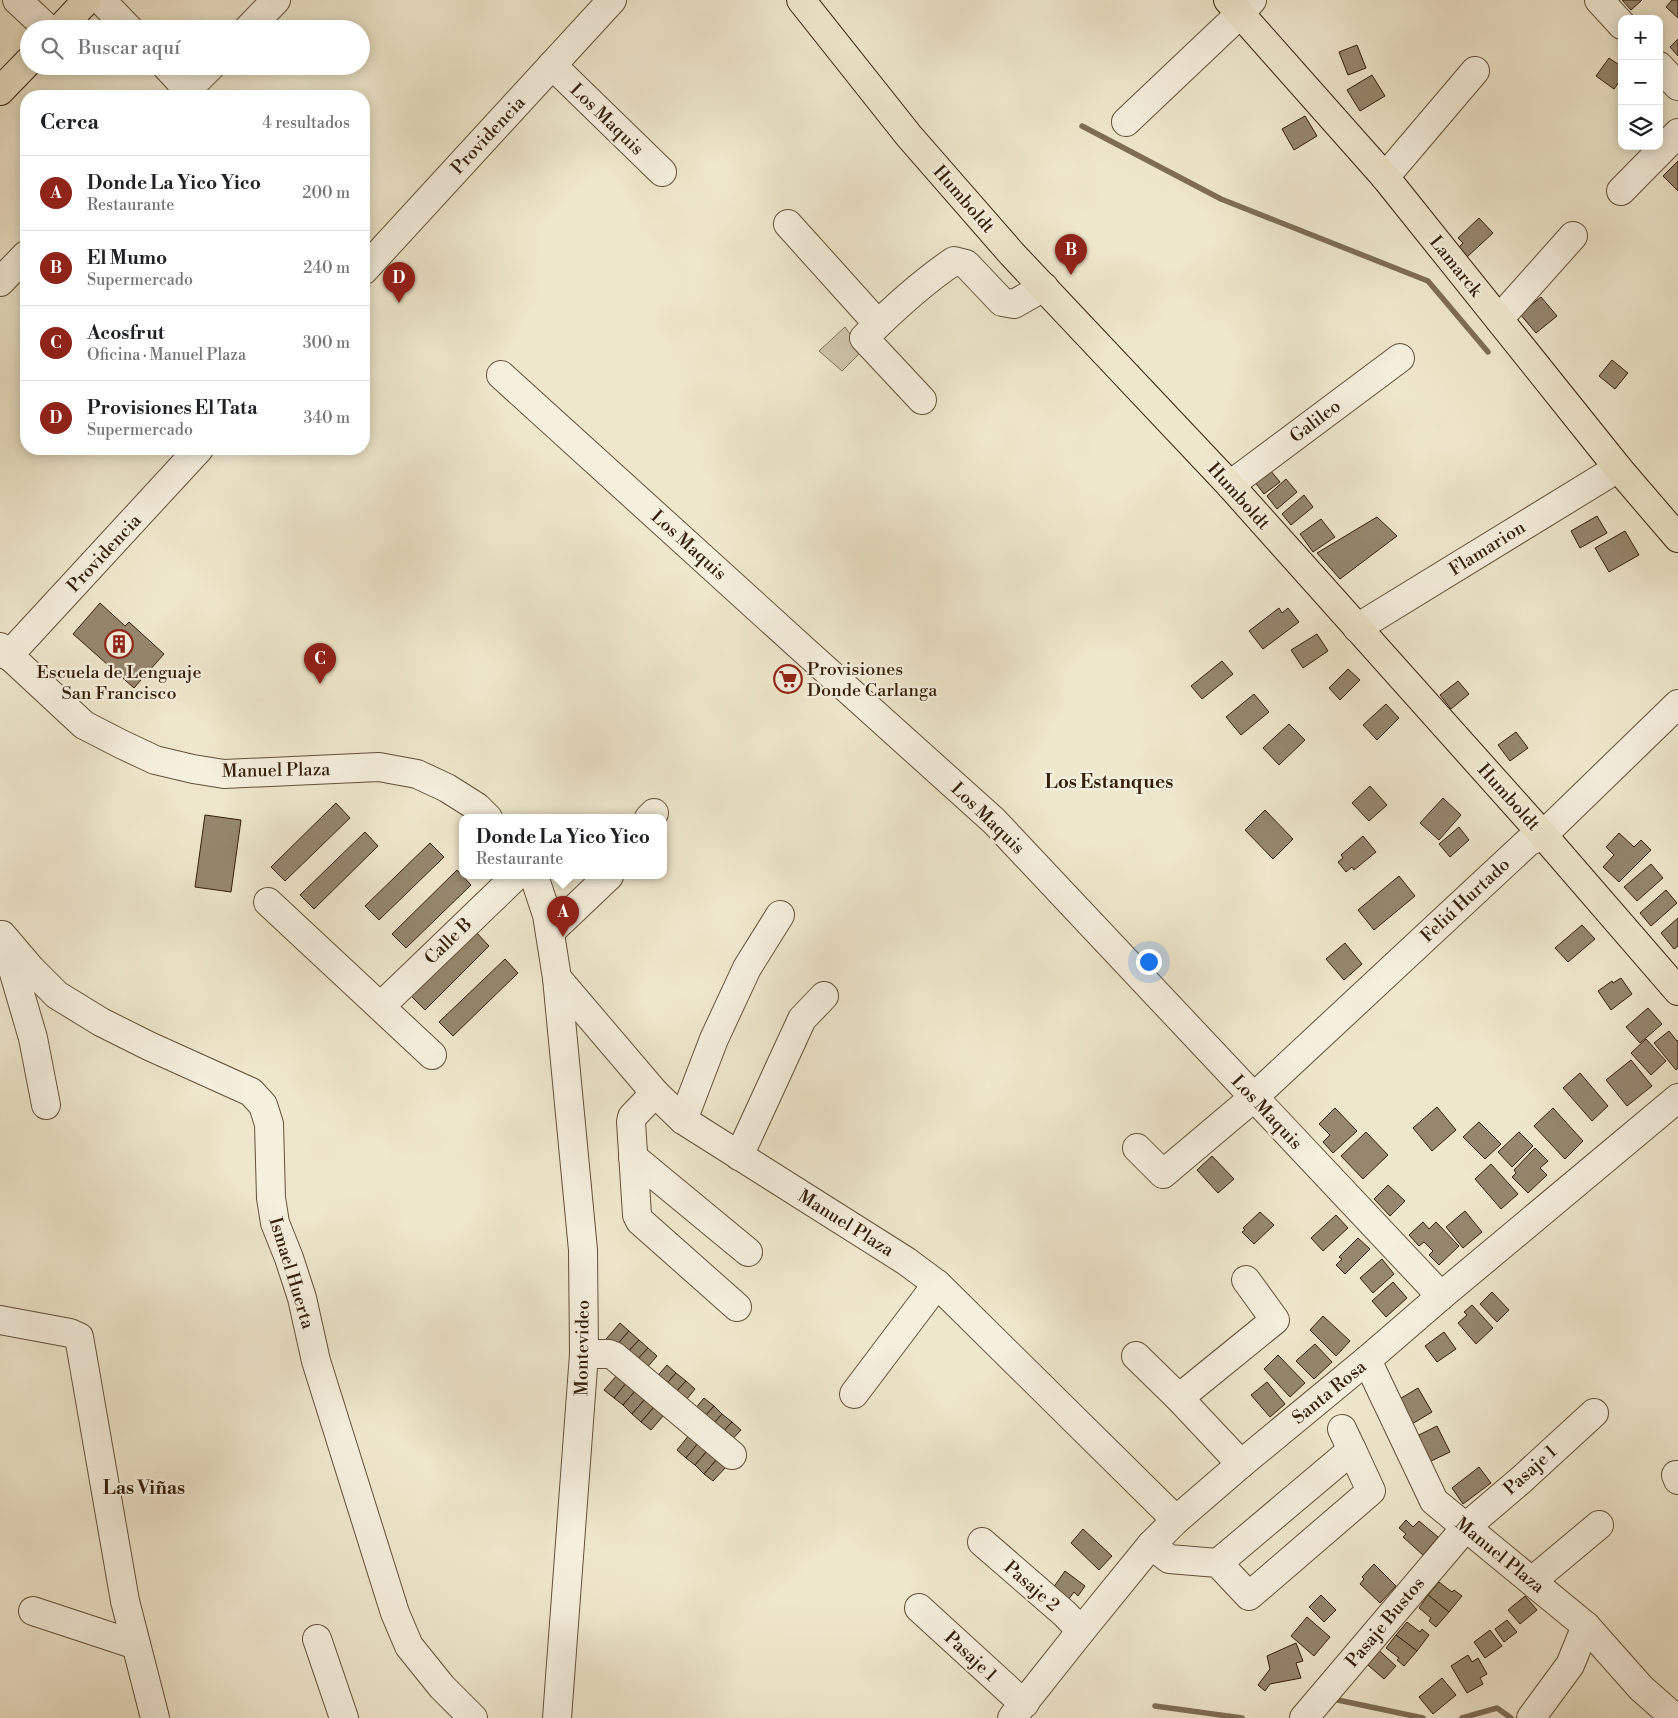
<!DOCTYPE html>
<html lang="es">
<meta charset="utf-8">
<style>
body{margin:0;font-family:"Libre Bodoni",serif;background:#f6f6f6;color:#202124}
.controls{position:absolute;right:15px;top:15px;display:grid;overflow:hidden;border-radius:10px;box-shadow:0 2px 12px #0003}
.controls button{width:45px;height:45px;display:grid;place-items:center;padding:0;border:0;border-bottom:1px solid #e0e0e0;background:#fff;color:#202124;font:25px sans-serif}
.you{position:absolute;left:1148px;top:961px;width:18px;height:18px;margin:-12px;border:4px solid #fff;border-radius:50%;background:#1a73e8;box-shadow:0 0 0 8px #1a73e833}
.badge{display:grid;place-items:center;width:32px;height:32px;border-radius:50%;background:#8f2418;color:#fff;font-size:16px;font-weight:700}
.pin{position:absolute;translate:-50% -41px;filter:drop-shadow(0 1px 2px #0008)}
.pin::after{content:'';position:absolute;top:26px;width:18px;height:15px;background:inherit;clip-path:polygon(0 0,100% 0,50% 100%)}
.popup{position:absolute;left:459px;top:814px;width:208px;height:65px;box-sizing:border-box;display:grid;place-content:center;border-radius:10px;background:#fff;filter:drop-shadow(0 1px 4px #0005);font-size:16px;white-space:nowrap;color:#757577}
.popup b{font-size:19px;color:#202124}
.popup::after{content:'';position:absolute;left:50%;top:100%;margin-left:-10px;border:10px solid transparent;border-top-color:#fff}
.list{margin:0;padding:0;list-style:none}
h2{display:flex;justify-content:space-between;align-items:center;height:65px;margin:0;padding:0 20px;font-size:21px}
h2 small{font-size:16px;font-weight:400;color:#757577}
.list li{display:grid;grid-template-columns:32px 1fr auto;gap:15px;align-items:center;box-sizing:border-box;height:75px;padding:0 20px;border-top:1px solid #e0e0e0}
.list b{display:block;font-size:19px;white-space:nowrap}
.list p{margin:0;font-size:16px;white-space:nowrap;color:#757577}
.list em{font-size:16px;font-style:normal;color:#757577}
.icon{flex:none;width:28px;height:28px;fill:none;stroke:currentColor;stroke-width:2;stroke-linecap:round;stroke-linejoin:round}
.map{position:relative;flex:none;width:1678px;height:1718px;overflow:hidden}
.search{position:absolute;background:#fff;box-shadow:0 2px 12px #0003;left:20px;top:20px;width:350px;height:55px;display:flex;align-items:center;gap:12px;box-sizing:border-box;padding:0 18px;border-radius:28px;color:#757577;font-size:19px}
.panel{position:absolute;background:#fff;box-shadow:0 2px 12px #0003;left:20px;top:90px;width:350px;height:365px;border-radius:20px}
.map>svg:first-child{display:block}
.green{fill:#cfc5ab;stroke:#82725a}
.lines{fill:none;stroke-linecap:round;stroke-linejoin:round}
.stream{stroke:#7f6e55;stroke-width:5.5}
.building{fill:#96876e;stroke:#351e08}
.minor-casing{stroke:#645039;stroke-width:30}
.major-casing{stroke:#351e08;stroke-width:30}
.minor{stroke:#f5efde;stroke-width:28}
.major{stroke:#efe7cc;stroke-width:28}
.labels{text-anchor:middle;stroke-width:4.5;stroke-linejoin:round;paint-order:stroke}
.street-label{font-size:18px;fill:#351e08;stroke:#f5efde}
.poi-label{font-size:18px;fill:#351e08;stroke:#f5efde;text-anchor:start}
.neighbourhood-label{font-size:19px;font-weight:bold;fill:#351e08;stroke:#f5efde}
</style>
<div class="map">
<svg width="1678" height="1718" viewBox="0 0 1678 1718">
<rect width="100%" height="100%" fill="#efe7cc"/>
<filter id="stains"><feTurbulence type="fractalNoise" baseFrequency=".004" numOctaves="4"/><feColorMatrix values="0 0 0 0 .2 0 0 0 0 .09 0 0 0 0 .02 0 0 0 .5 -.17"/></filter>
<radialGradient id="worn" r=".72"><stop offset=".6" stop-color="#630" stop-opacity="0"/><stop offset="1" stop-color="#630" stop-opacity=".3"/></radialGradient>
<!-- green -->
<polygon class="green" points="845,327 862,351 842,371 819,351"/>
<g class="lines">
<!-- stream -->
<g class="stream">
<polyline points="1082,126 1221,199 1428,281 1488,352"/>
<polyline points="1333,1699 1423,1718"/>
<polyline points="1155,1706 1242,1718"/>
<polyline points="1462,1718 1497,1708 1511,1718"/>
</g>
</g>
<!-- building -->
<g class="building">
<polygon points="1622,0 1642,0 1631,10"/>
<polygon points="1672,0 1678,0 1678,18 1666,7"/>
<polygon points="1678,39 1678,56 1670,47"/>
<polygon points="1357,45 1366,68 1348,75 1339,52"/>
<polygon points="1609,58 1622,67 1622,84 1619,82 1614,89 1596,76"/>
<polygon points="1372,75 1385,96 1360,111 1347,90"/>
<polygon points="1305,116 1317,136 1294,150 1282,129"/>
<polygon points="1678,161 1678,191 1663,176"/>
<polygon points="1479,218 1493,233 1467,257 1458,248 1463,243 1458,238"/>
<polygon points="1541,297 1557,316 1536,333 1520,314"/>
<polygon points="1612,360 1628,373 1615,389 1599,376"/>
<polygon points="1270,470 1280,482 1264,494 1254,481"/>
<polygon points="1286,479 1297,492 1277,509 1267,496"/>
<polygon points="1304,495 1313,507 1291,525 1282,514"/>
<polygon points="1597,516 1607,533 1580,548 1571,531"/>
<polygon points="1377,517 1397,536 1340,579 1317,553"/>
<polygon points="1321,519 1335,537 1313,552 1300,534"/>
<polygon points="1625,531 1639,555 1609,572 1595,548"/>
<polygon points="100,603 125,626 129,622 164,654 134,688 73,634"/>
<polygon points="1279,608 1282,613 1288,608 1299,622 1263,649 1249,631"/>
<polygon points="1317,634 1328,651 1303,668 1291,650"/>
<polygon points="1222,661 1233,674 1202,699 1191,686"/>
<polygon points="1348,669 1360,680 1340,700 1329,688"/>
<polygon points="1458,681 1469,694 1451,709 1440,695"/>
<polygon points="1254,694 1269,712 1241,735 1226,717"/>
<polygon points="1386,704 1399,718 1377,740 1363,725"/>
<polygon points="1289,724 1305,740 1279,765 1263,748"/>
<polygon points="1516,732 1528,748 1510,761 1498,745"/>
<polygon points="1370,786 1387,805 1369,821 1352,803"/>
<polygon points="1443,798 1461,815 1439,840 1420,823"/>
<polygon points="336,803 350,818 285,881 271,867"/>
<polygon points="1265,810 1293,839 1273,859 1245,830"/>
<polygon points="205,815 241,820 231,892 195,887"/>
<polygon points="1459,827 1469,840 1450,857 1439,844"/>
<polygon points="365,832 378,846 314,909 300,895"/>
<polygon points="1619,833 1634,847 1641,840 1651,850 1619,882 1603,867 1614,855 1606,847"/>
<polygon points="1363,836 1376,852 1354,870 1352,867 1346,872 1338,862 1343,858 1341,855"/>
<polygon points="430,843 444,857 379,920 365,906"/>
<polygon points="1651,864 1663,878 1637,901 1624,887"/>
<polygon points="457,870 471,885 406,948 392,934"/>
<polygon points="1399,876 1415,896 1374,930 1358,910"/>
<polygon points="1666,890 1677,903 1651,926 1640,913"/>
<polygon points="1678,918 1678,946 1674,949 1661,933"/>
<polygon points="1582,925 1595,939 1568,962 1555,948"/>
<polygon points="476,932 489,946 425,1010 411,996"/>
<polygon points="1345,943 1362,964 1344,980 1326,959"/>
<polygon points="505,959 518,973 453,1036 439,1022"/>
<polygon points="1621,978 1632,994 1611,1010 1598,991 1612,981 1613,983"/>
<polygon points="1648,1008 1662,1024 1640,1043 1626,1027"/>
<polygon points="1669,1031 1677,1041 1678,1040 1678,1068 1676,1070 1654,1043"/>
<polygon points="1646,1039 1666,1061 1651,1075 1631,1053"/>
<polygon points="1631,1060 1652,1086 1627,1106 1606,1080"/>
<polygon points="1580,1073 1608,1106 1592,1121 1563,1088"/>
<polygon points="1437,1107 1456,1130 1432,1151 1413,1128"/>
<polygon points="1335,1108 1357,1131 1333,1153 1323,1142 1330,1135 1319,1124"/>
<polygon points="1553,1108 1583,1141 1565,1159 1534,1126"/>
<polygon points="1479,1122 1501,1144 1485,1159 1463,1137"/>
<polygon points="1366,1132 1388,1155 1363,1179 1341,1156"/>
<polygon points="1519,1132 1533,1146 1512,1167 1498,1152"/>
<polygon points="1535,1148 1548,1161 1540,1168 1547,1175 1528,1193 1512,1177 1516,1173 1514,1170"/>
<polygon points="1212,1156 1234,1179 1218,1193 1197,1170"/>
<polygon points="1491,1164 1518,1194 1501,1209 1475,1179"/>
<polygon points="1388,1185 1405,1201 1390,1216 1374,1199"/>
<polygon points="1465,1211 1482,1232 1463,1248 1446,1227"/>
<polygon points="1260,1212 1274,1225 1254,1244 1242,1232 1245,1230 1243,1228"/>
<polygon points="1336,1215 1348,1228 1323,1251 1311,1238"/>
<polygon points="1423,1222 1429,1229 1436,1222 1459,1246 1439,1265 1429,1255 1433,1251 1424,1242 1419,1246 1409,1235"/>
<polygon points="1358,1238 1370,1249 1345,1274 1336,1265 1342,1259 1339,1257"/>
<polygon points="1382,1259 1394,1274 1373,1293 1360,1278"/>
<polygon points="1393,1282 1407,1298 1386,1317 1372,1301"/>
<polygon points="1492,1292 1509,1310 1497,1322 1480,1304"/>
<polygon points="1472,1305 1493,1328 1476,1344 1458,1323 1467,1315 1464,1312"/>
<polygon points="1323,1316 1350,1341 1336,1356 1310,1330"/>
<polygon points="620,1323 629,1331 615,1347 606,1339"/>
<polygon points="629,1331 639,1340 625,1355 615,1347"/>
<polygon points="1444,1332 1456,1349 1437,1362 1425,1346"/>
<polygon points="639,1340 648,1348 634,1363 625,1355"/>
<polygon points="1315,1344 1332,1362 1314,1379 1296,1361"/>
<polygon points="648,1348 657,1356 644,1371 634,1363"/>
<polygon points="1278,1355 1305,1383 1290,1397 1264,1369"/>
<polygon points="667,1365 676,1373 663,1388 654,1380"/>
<polygon points="676,1373 686,1381 672,1396 663,1388"/>
<polygon points="618,1374 627,1382 614,1398 604,1390"/>
<polygon points="686,1381 695,1389 682,1405 672,1396"/>
<polygon points="627,1382 636,1390 623,1405 614,1398"/>
<polygon points="1267,1382 1285,1404 1270,1417 1251,1395"/>
<polygon points="1418,1388 1432,1412 1412,1424 1398,1400"/>
<polygon points="636,1390 646,1398 632,1414 623,1405"/>
<polygon points="646,1398 655,1406 641,1422 632,1414"/>
<polygon points="704,1398 714,1406 700,1422 691,1414"/>
<polygon points="655,1406 664,1415 651,1430 641,1422"/>
<polygon points="714,1406 722,1414 709,1429 700,1422"/>
<polygon points="722,1414 732,1422 718,1437 709,1429"/>
<polygon points="732,1422 741,1430 727,1445 718,1437"/>
<polygon points="1437,1426 1450,1452 1427,1463 1415,1437"/>
<polygon points="690,1434 699,1442 686,1458 677,1450"/>
<polygon points="699,1442 708,1450 695,1465 686,1458"/>
<polygon points="708,1450 718,1458 704,1474 695,1465"/>
<polygon points="718,1458 727,1466 713,1481 704,1474"/>
<polygon points="1479,1467 1491,1483 1463,1504 1452,1488"/>
<polygon points="1406,1520 1413,1527 1419,1521 1438,1537 1423,1555 1403,1537 1406,1534 1399,1528"/>
<polygon points="1083,1529 1112,1556 1099,1570 1071,1543"/>
<polygon points="1374,1564 1396,1586 1380,1603 1360,1584 1364,1579 1362,1577"/>
<polygon points="1065,1571 1085,1586 1078,1596 1074,1592 1068,1600 1053,1588"/>
<polygon points="1439,1582 1452,1592 1454,1590 1462,1596 1449,1612 1428,1595"/>
<polygon points="1321,1595 1336,1610 1324,1622 1309,1607"/>
<polygon points="1428,1595 1449,1612 1436,1627 1429,1621 1431,1618 1419,1608"/>
<polygon points="1525,1596 1537,1610 1520,1624 1508,1610"/>
<polygon points="1307,1617 1330,1637 1314,1656 1291,1636"/>
<polygon points="1507,1620 1517,1632 1504,1642 1495,1629"/>
<polygon points="1407,1622 1420,1632 1422,1629 1429,1635 1417,1651 1396,1635"/>
<polygon points="1490,1630 1502,1646 1485,1658 1474,1642"/>
<polygon points="1396,1635 1417,1651 1404,1666 1397,1660 1399,1658 1386,1648"/>
<polygon points="1296,1643 1303,1661 1296,1663 1301,1678 1270,1684 1265,1691 1258,1685 1270,1669 1267,1656"/>
<polygon points="1373,1645 1396,1666 1384,1679 1361,1659"/>
<polygon points="1468,1655 1472,1662 1478,1658 1487,1674 1480,1678 1483,1684 1467,1693 1451,1666"/>
<polygon points="1442,1678 1456,1695 1433,1714 1419,1697"/>
</g>
<g class="lines">
<defs>
<g id="minor">
<polyline points="17,0 48,29"/>
<polyline points="101,0 129,29"/>
<polyline points="1599,0 1622,25"/>
<polyline points="248,29 276,0"/>
<polyline points="552,65 662,172"/>
<polyline points="166,66 194,96"/>
<polyline points="1659,66 1678,86"/>
<polyline points="181,96 211,66"/>
<polyline points="1126,122 1241,13 1252,0"/>
<polyline points="1385,177 1475,71"/>
<polyline points="1621,191 1678,133"/>
<polyline points="788,224 878,324"/>
<polyline points="364,270 612,0"/>
<polyline points="0,282 26,255"/>
<polyline points="1499,319 1573,236"/>
<polyline points="501,375 805,651 994,821 1441,1296"/>
<path d="M922 400 864 338C892 310 921 283 954 261L966 264 1002 302 1014 304 1044 287"/>
<polyline points="1230,485 1400,358"/>
<polyline points="1357,628 1618,468"/>
<polyline points="0,647 84,725 121,744 155,760 193,769 224,774 379,767 417,774 447,788 477,807 488,818"/>
<polyline points="8,656 199,449"/>
<polyline points="649,818 654,813"/>
<polyline points="534,876 547,915 557,978 583,1250 584,1354 557,1718"/>
<polyline points="268,902 432,1055"/>
<polyline points="550,932 609,876"/>
<polyline points="2,935 31,969 57,995 101,1022 149,1046 251,1092 263,1105 269,1124 271,1198 275,1223 289,1258 302,1298 316,1361 395,1613 409,1646 442,1687 473,1718"/>
<polyline points="6,946 33,1038 46,1105"/>
<polyline points="557,978 655,1093 683,1120 906,1261 937,1284 1176,1520"/>
<polyline points="381,1006 516,876"/>
<polyline points="655,1093 632,1117 631,1122 637,1215 640,1221 737,1307"/>
<polyline points="683,1120 714,1039 747,968 780,915"/>
<polyline points="1137,1148 1163,1174 1253,1098 1528,842 1543,835 1678,704"/>
<polyline points="739,1156 802,1019 824,996"/>
<polyline points="633,1157 748,1252"/>
<polyline points="0,1320 70,1333 79,1337 125,1601 155,1718"/>
<polyline points="584,1354 609,1354 614,1356 732,1455"/>
<polyline points="1136,1356 1179,1398 1241,1464"/>
<polyline points="1367,1360 1434,1501 1586,1626 1641,1688 1675,1718"/>
<polyline points="854,1394 937,1284"/>
<polyline points="1179,1398 1275,1320 1246,1280"/>
<polyline points="1342,1429 1352,1450"/>
<polyline points="1676,1475 1678,1480"/>
<polyline points="982,1542 1065,1614 1081,1631"/>
<polyline points="1151,1545 1169,1559 1218,1563 1249,1596 1371,1491 1352,1450 1218,1563"/>
<polyline points="1532,1581 1599,1525"/>
<polyline points="919,1608 1013,1694 1025,1703"/>
<polyline points="33,1611 136,1645"/>
<polyline points="317,1639 344,1718"/>
<polyline points="1012,1718 1081,1631 1151,1545 1176,1520 1241,1464 1367,1360 1441,1296 1678,1098"/>
<polyline points="1304,1718 1466,1527 1521,1480 1594,1413"/>
<polyline points="1531,1718 1570,1665 1586,1626"/>
</g>
<g id="major">
<polyline points="801,0 909,136 1012,254 1230,485 1543,835 1678,991"/>
<polyline points="1228,0 1385,177 1618,468 1678,538"/>
<polyline points="60,29 87,0"/>
<polyline points="0,91 29,61"/>
</g>
</defs>
<!-- minor casing -->
<use href="#minor" class="minor-casing"/>
<!-- major casing -->
<use href="#major" class="major-casing"/>
<!-- minor -->
<use href="#minor" class="minor"/>
<!-- major -->
<use href="#major" class="major"/>
</g>
<!-- icons -->
<defs>
<symbol id="building-ring" viewBox="-11 -11 22 22"><circle r="9.5" fill="#f5efde" stroke="#8f2418" stroke-width="1.5"/><path d="M-4-6H4V6H1V3H-1V6H-4ZM-2.5-4.3h1.7v1.8h-1.7ZM.8-4.3h1.7v1.8H.8ZM-2.5-1h1.7V.8h-1.7ZM.8-1h1.7V.8H.8Z" fill="#8f2418"/></symbol>
<symbol id="supermarket-ring" viewBox="-11 -11 22 22"><circle r="9.5" fill="#f5efde" stroke="#8f2418" stroke-width="1.5"/><path d="M-6-5.5h2.5l.6 2H6L4.5 2H-2.5L-4.4-4H-6ZM-1.5 3.2a1.3 1.3 0 1 0 .1 0ZM3 3.2a1.3 1.3 0 1 0 .1 0Z" fill="#8f2418"/></symbol>
</defs>
<g fill-rule="evenodd">
<use href="#building-ring" x="103" y="628" width="32" height="32"/>
<use href="#supermarket-ring" x="772" y="663" width="32" height="32"/>
</g>
<g class="labels">
<!-- street labels -->
<g class="street-label">
<text transform="translate(607 119) rotate(44)" y="6">Los Maquis</text>
<text transform="translate(488 135) rotate(-47)" y="6">Providencia</text>
<text transform="translate(964 199) rotate(49)" y="6">Humboldt</text>
<text transform="translate(1456 266) rotate(51)" y="6">Lamarck</text>
<text transform="translate(1315 421) rotate(-37)" y="6">Galileo</text>
<text transform="translate(1239 496) rotate(48)" y="6">Humboldt</text>
<text transform="translate(689 545) rotate(42)" y="6">Los Maquis</text>
<text transform="translate(1487 548) rotate(-32)" y="6">Flamarion</text>
<text transform="translate(104 553) rotate(-47)" y="6">Providencia</text>
<text transform="translate(276 770) rotate(-1)" y="6">Manuel Plaza</text>
<text transform="translate(1509 797) rotate(48)" y="6">Humboldt</text>
<text transform="translate(988 818) rotate(44)" y="6">Los Maquis</text>
<text transform="translate(1465 900) rotate(-43)" y="6">Feliú Hurtado</text>
<text transform="translate(448 941) rotate(-44)" y="6">Calle B</text>
<text transform="translate(1267 1112) rotate(47)" y="6">Los Maquis</text>
<text transform="translate(846 1223) rotate(32)" y="6">Manuel Plaza</text>
<text transform="translate(292 1273) rotate(73)" y="6">Ismael Huerta</text>
<text transform="translate(582 1348) rotate(-89)" y="6">Montevideo</text>
<text transform="translate(1329 1392) rotate(-39)" y="6">Santa Rosa</text>
<text transform="translate(1530 1470) rotate(-42)" y="6">Pasaje 1</text>
<text transform="translate(1500 1555) rotate(39)" y="6">Manuel Plaza</text>
<text transform="translate(1032 1586) rotate(41)" y="6">Pasaje 2</text>
<text transform="translate(1385 1622) rotate(-50)" y="6">Pasaje Bustos</text>
<text transform="translate(971 1656) rotate(43)" y="6">Pasaje 1</text>
</g>
<!-- poi labels -->
<g class="poi-label">
<text x="807" y="675">Provisiones<tspan x="807" dy="21">Donde Carlanga</tspan></text>
<text x="119" y="678" text-anchor="middle">Escuela de Lenguaje<tspan x="119" dy="21">San Francisco</tspan></text>
</g>
<!-- neighbourhood labels -->
<g class="neighbourhood-label">
<text x="1109" y="788">Los Estanques</text>
<text x="144" y="1494">Las Viñas</text>
</g>
</g>
<rect width="100%" height="100%" filter="url(#stains)"/>
<rect width="100%" height="100%" fill="url(#worn)"/>
</svg>
<div class="controls">
<button>+</button>
<button>−</button>
<button><svg class="icon" aria-label="layers" viewBox="0 0 24 24"><path d="M12 4l9 5-9 5-9-5zM3 14l9 5 9-5"/></svg></button>
</div>
<div class="you"></div>
<div class="pin badge" style="left:563px;top:937px">A</div>
<div class="popup"><b>Donde La Yico Yico</b>Restaurante</div>
<div class="pin badge" style="left:1071px;top:275px">B</div>
<div class="pin badge" style="left:320px;top:684px">C</div>
<div class="pin badge" style="left:399px;top:303px">D</div>
<div class="search"><svg class="icon" aria-label="search" viewBox="0 0 24 24"><circle cx="10" cy="10" r="6"/><path d="M15 15l6 6"/></svg>Buscar aquí</div>
<section class="panel">
<h2>Cerca<small>4 resultados</small></h2>
<ul class="list">
<li><span class="badge">A</span><div><b>Donde La Yico Yico</b><p>Restaurante</p></div><em>200 m</em></li>
<li><span class="badge">B</span><div><b>El Mumo</b><p>Supermercado</p></div><em>240 m</em></li>
<li><span class="badge">C</span><div><b>Acosfrut</b><p>Oficina · Manuel Plaza</p></div><em>300 m</em></li>
<li><span class="badge">D</span><div><b>Provisiones El Tata</b><p>Supermercado</p></div><em>340 m</em></li>
</ul>
</section>
</div>
